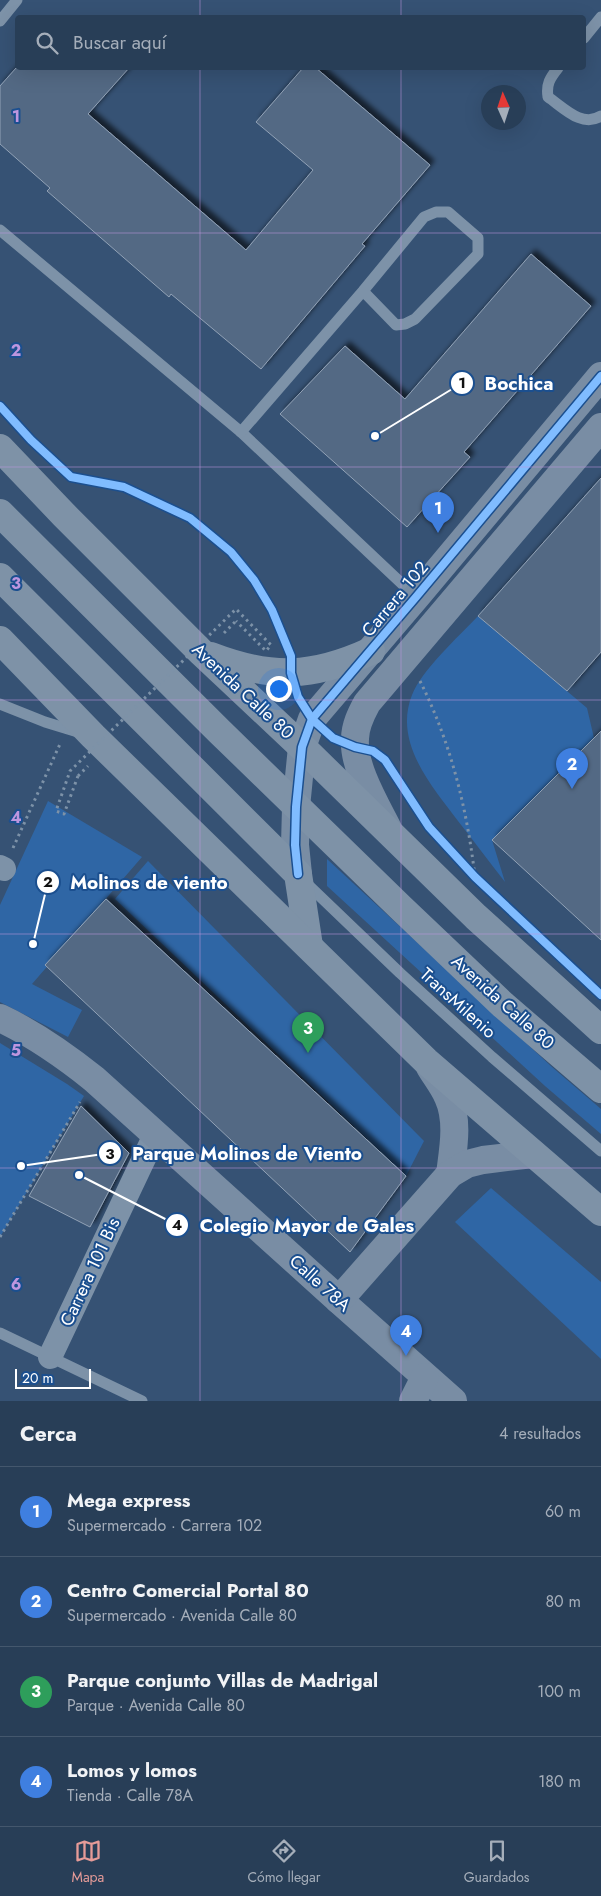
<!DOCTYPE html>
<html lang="es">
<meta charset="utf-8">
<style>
body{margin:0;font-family:Jost,sans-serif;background:#344961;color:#f1f3f6}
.compass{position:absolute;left:481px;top:85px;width:45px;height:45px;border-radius:50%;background:#283e57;box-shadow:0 5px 20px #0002;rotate:357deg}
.scale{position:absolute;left:15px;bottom:12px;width:76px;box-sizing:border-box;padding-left:5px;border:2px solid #fff;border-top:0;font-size:14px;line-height:18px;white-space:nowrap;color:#fff;-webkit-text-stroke:4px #1b4f8f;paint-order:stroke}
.you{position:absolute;left:278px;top:688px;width:18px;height:18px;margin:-12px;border:4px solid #fff;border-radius:50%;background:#1a73e8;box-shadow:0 0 0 8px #1a73e833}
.badge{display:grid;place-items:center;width:32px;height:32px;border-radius:50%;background:#e69b98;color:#fff;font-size:16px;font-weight:700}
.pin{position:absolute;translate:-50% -41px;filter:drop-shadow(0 1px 2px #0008)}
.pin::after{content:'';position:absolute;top:26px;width:18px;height:15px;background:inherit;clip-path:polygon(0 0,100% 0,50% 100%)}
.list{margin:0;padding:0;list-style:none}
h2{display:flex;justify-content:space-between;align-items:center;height:65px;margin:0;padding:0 20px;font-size:21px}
h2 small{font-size:16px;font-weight:400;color:#a5aeba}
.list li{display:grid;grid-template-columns:32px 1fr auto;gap:15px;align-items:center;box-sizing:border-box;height:90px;padding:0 20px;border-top:1px solid #44576d}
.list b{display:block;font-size:19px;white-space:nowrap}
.list p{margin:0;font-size:16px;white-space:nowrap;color:#a5aeba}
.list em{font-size:16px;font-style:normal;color:#a5aeba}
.icon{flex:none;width:28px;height:28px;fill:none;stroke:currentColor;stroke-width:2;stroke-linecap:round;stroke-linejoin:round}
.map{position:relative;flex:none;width:601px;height:1401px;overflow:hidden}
.search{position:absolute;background:#283e57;box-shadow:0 5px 20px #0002;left:15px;right:15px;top:15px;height:55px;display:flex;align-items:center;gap:12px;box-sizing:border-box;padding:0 18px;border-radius:5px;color:#a5aeba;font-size:19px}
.sheet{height:425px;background:#283e57}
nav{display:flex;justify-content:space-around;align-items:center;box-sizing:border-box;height:70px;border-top:1px solid #44576d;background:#283e57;font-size:14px;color:#a5aeba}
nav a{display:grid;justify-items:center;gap:2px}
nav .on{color:#e69b98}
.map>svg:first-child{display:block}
.green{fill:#2f66a5}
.building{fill:#526984;stroke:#92a2b6;filter:url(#shadow)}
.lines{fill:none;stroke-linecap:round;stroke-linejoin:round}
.path{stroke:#7d92a8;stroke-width:3;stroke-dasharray:2.5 4;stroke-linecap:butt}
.lane{stroke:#7d92a8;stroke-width:11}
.street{stroke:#7d92a8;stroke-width:24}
.secondary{stroke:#798da4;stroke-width:28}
.highway{stroke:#7e92a7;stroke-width:28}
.path-bridge{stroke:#7d92a8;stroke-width:3;stroke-dasharray:2.5 4;stroke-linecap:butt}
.cycleway-casing{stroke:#1b4f8f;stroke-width:11}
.cycleway{stroke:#80bcff;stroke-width:8}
.grid{fill:none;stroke:#bd96df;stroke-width:1;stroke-opacity:0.55}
.labels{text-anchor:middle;stroke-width:4;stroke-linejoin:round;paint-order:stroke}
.street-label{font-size:18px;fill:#fff;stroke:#1b4f8f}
.grid-label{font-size:16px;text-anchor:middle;font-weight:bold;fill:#bd96df;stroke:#1b4f8f;stroke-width:4;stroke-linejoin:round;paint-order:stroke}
.leader{fill:none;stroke:#fff;stroke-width:2}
.callout-dot{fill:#fff;stroke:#1b4f8f;stroke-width:2}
.mark-label{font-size:15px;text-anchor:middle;font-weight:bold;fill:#111}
.callout-label{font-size:19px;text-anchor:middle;font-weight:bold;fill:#fff;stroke:#1b4f8f;stroke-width:4;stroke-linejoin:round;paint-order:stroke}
</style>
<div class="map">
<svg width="601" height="1401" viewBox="0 0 601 1401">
<defs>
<filter id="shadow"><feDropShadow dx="4.5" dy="-4.5" stdDeviation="2.5" flood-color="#0009"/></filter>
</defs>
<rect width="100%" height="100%" fill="#365274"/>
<!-- green -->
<g class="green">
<path d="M478 616 587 708 594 738 492 840 505 882C489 862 474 841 458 821 432 786 393 743 412 695 421 671 459 636 478 616Z"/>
<polygon points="48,801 142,857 32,984 82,1010 68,1037 0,1002 0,905"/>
<polygon points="327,859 552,1067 601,1109 601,1134 545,1086 327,886"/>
<polygon points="148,861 424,1141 406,1176 115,899"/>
<polygon points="0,1043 67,1084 84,1096 0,1237"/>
<polygon points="491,1188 601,1282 601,1359 455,1222"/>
</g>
<!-- building -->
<g class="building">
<polygon points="16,68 129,68 88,114 246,250 313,170 256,122 303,68 316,68 430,165 362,244 365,246 261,369 171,294 169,297 47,191 50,188 0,144 0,86"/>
<polygon points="531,254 591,306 464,452 470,457 407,527 280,414 345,346 405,399"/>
<polygon points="601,478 601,652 567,691 478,616"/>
<polygon points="601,731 601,940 492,840"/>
<polygon points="106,899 406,1176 350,1252 45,965"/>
<polygon points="81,1106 129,1153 90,1227 29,1196"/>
</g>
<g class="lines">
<!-- path -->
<g class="path">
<polyline points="224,633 236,621"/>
<path d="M420 681C451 743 467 809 475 877"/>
<polyline points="78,776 88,766"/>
<polyline points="13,848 60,744"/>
<polyline points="0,1237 80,1102"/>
</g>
<!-- lane -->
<g class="lane">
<polyline points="0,21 17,0"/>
<polyline points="584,38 601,17"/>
<path d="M558 68C550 78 546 84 548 97 564 108 582 128 601 116"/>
<polyline points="0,230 241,432 416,597"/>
<polyline points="241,432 363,291 424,217 436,212 448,212 478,238 478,254 415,319 405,324 396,325 363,291"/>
<polyline points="0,704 45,722 81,733"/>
<polyline points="304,881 400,973 492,1057 601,1151"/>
<polyline points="0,1333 142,1401"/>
</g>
<!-- street -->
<g class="street">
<polyline points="0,867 4,869"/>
<polyline points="50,1357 156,1133"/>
</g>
<!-- secondary -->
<g class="secondary">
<path d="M388 829C376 805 353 767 355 739 355 726 361 714 367 703L601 427"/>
<polyline points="298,874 295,845 296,807 302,747 312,719 416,597 601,376"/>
<path d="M0 1018C34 1034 64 1055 94 1079L339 1300 453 1401"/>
<path d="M430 1067C436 1077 444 1087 448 1097 459 1121 453 1150 450 1174"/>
<polyline points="339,1300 450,1174 467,1164 483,1160 533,1154"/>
<polyline points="413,1401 425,1377"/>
</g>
<!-- highway -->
<g class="highway">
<polyline points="0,448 64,515 201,652 302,747 476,917 601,1030"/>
<polyline points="0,513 219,731 400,907 503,1005 601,1089"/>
<polyline points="0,577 298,874 309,946"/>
<polyline points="0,640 93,736 426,1061 601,1212"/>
<path d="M211 656C271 679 312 678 371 651"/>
</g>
<!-- path-bridge -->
<polyline class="path-bridge" points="78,776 64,814 56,811 70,771 236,609 271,645 266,651 236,621"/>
<defs>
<g id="cycleway">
<polyline points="0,406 31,440 71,477 124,487 190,518 231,552 254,580 272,610 291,656 291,673 298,697 312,719 333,738 355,747 373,751 385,760 429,827 475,877 601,995"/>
<polyline points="298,874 295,845 296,807 302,747 312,719 416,597 601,376"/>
</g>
</defs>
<!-- cycleway casing -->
<use href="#cycleway" class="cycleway-casing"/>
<!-- cycleway -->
<use href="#cycleway" class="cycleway"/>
</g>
<!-- grid -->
<path class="grid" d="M200 0V18M401 0V18M200 68V1401M401 68V1401M0 233H601M0 467H601M0 700H601M0 934H601M0 1168H601"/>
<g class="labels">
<!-- street labels -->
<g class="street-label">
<text transform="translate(395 599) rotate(-50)" y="6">Carrera 102</text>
<text transform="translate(243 691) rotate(43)" y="6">Avenida Calle 80</text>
<text transform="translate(503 1002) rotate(42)" y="6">Avenida Calle 80</text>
<text transform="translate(458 1003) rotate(42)" y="6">TransMilenio</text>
<text transform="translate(90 1272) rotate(-65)" y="6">Carrera 101 Bis</text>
<text transform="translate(320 1283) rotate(42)" y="6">Calle 78A</text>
</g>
</g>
<g class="grid-label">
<text x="16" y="122">1</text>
<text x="16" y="356">2</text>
<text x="16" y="589">3</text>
<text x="16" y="823">4</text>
<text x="16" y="1056">5</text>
<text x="16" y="1290">6</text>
</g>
<!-- callouts -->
<path class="leader" d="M375 436L462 383M33 944L48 882M21 1166L110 1153M79 1175L177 1225"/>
<g class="callout-dot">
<circle cx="375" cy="436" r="5"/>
<circle cx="33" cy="944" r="5"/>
<circle cx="21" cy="1166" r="5"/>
<circle cx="79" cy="1175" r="5"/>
<circle cx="462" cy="383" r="12"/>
<circle cx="48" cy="882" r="12"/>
<circle cx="110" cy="1153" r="12"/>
<circle cx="177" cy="1225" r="12"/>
</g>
<g class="mark-label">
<text x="462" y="388">1</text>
<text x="48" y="887">2</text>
<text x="110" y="1159">3</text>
<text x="177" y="1230">4</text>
</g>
<g class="callout-label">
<text x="519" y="390">Bochica</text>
<text x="149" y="889">Molinos de viento</text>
<text x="247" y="1160">Parque Molinos de Viento</text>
<text x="307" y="1232">Colegio Mayor de Gales</text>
</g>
</svg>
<svg class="compass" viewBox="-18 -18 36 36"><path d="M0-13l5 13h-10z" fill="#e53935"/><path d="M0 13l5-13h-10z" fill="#a5aeba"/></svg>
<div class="scale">20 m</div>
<div class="you"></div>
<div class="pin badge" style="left:438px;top:533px;background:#3f7fe0">1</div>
<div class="pin badge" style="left:572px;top:789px;background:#3f7fe0">2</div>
<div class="pin badge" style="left:308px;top:1053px;background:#2e9e5b">3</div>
<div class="pin badge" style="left:406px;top:1356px;background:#3f7fe0">4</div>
<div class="search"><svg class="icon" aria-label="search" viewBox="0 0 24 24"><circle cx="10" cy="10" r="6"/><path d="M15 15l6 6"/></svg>Buscar aquí</div>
</div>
<section class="sheet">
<h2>Cerca<small>4 resultados</small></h2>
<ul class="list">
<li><span class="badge" style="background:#3f7fe0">1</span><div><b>Mega express</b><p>Supermercado · Carrera 102</p></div><em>60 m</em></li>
<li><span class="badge" style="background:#3f7fe0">2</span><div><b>Centro Comercial Portal 80</b><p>Supermercado · Avenida Calle 80</p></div><em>80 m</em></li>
<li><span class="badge" style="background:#2e9e5b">3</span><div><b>Parque conjunto Villas de Madrigal</b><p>Parque · Avenida Calle 80</p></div><em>100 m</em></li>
<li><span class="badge" style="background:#3f7fe0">4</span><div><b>Lomos y lomos</b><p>Tienda · Calle 78A</p></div><em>180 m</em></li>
</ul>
</section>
<nav>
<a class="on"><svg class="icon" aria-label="map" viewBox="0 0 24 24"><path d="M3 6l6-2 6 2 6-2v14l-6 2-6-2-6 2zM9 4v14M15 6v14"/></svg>Mapa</a>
<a><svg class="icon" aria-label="directions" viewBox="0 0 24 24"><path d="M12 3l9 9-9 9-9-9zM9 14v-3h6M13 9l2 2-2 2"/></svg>Cómo llegar</a>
<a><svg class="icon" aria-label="saved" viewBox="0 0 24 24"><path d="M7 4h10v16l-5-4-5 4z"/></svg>Guardados</a>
</nav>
